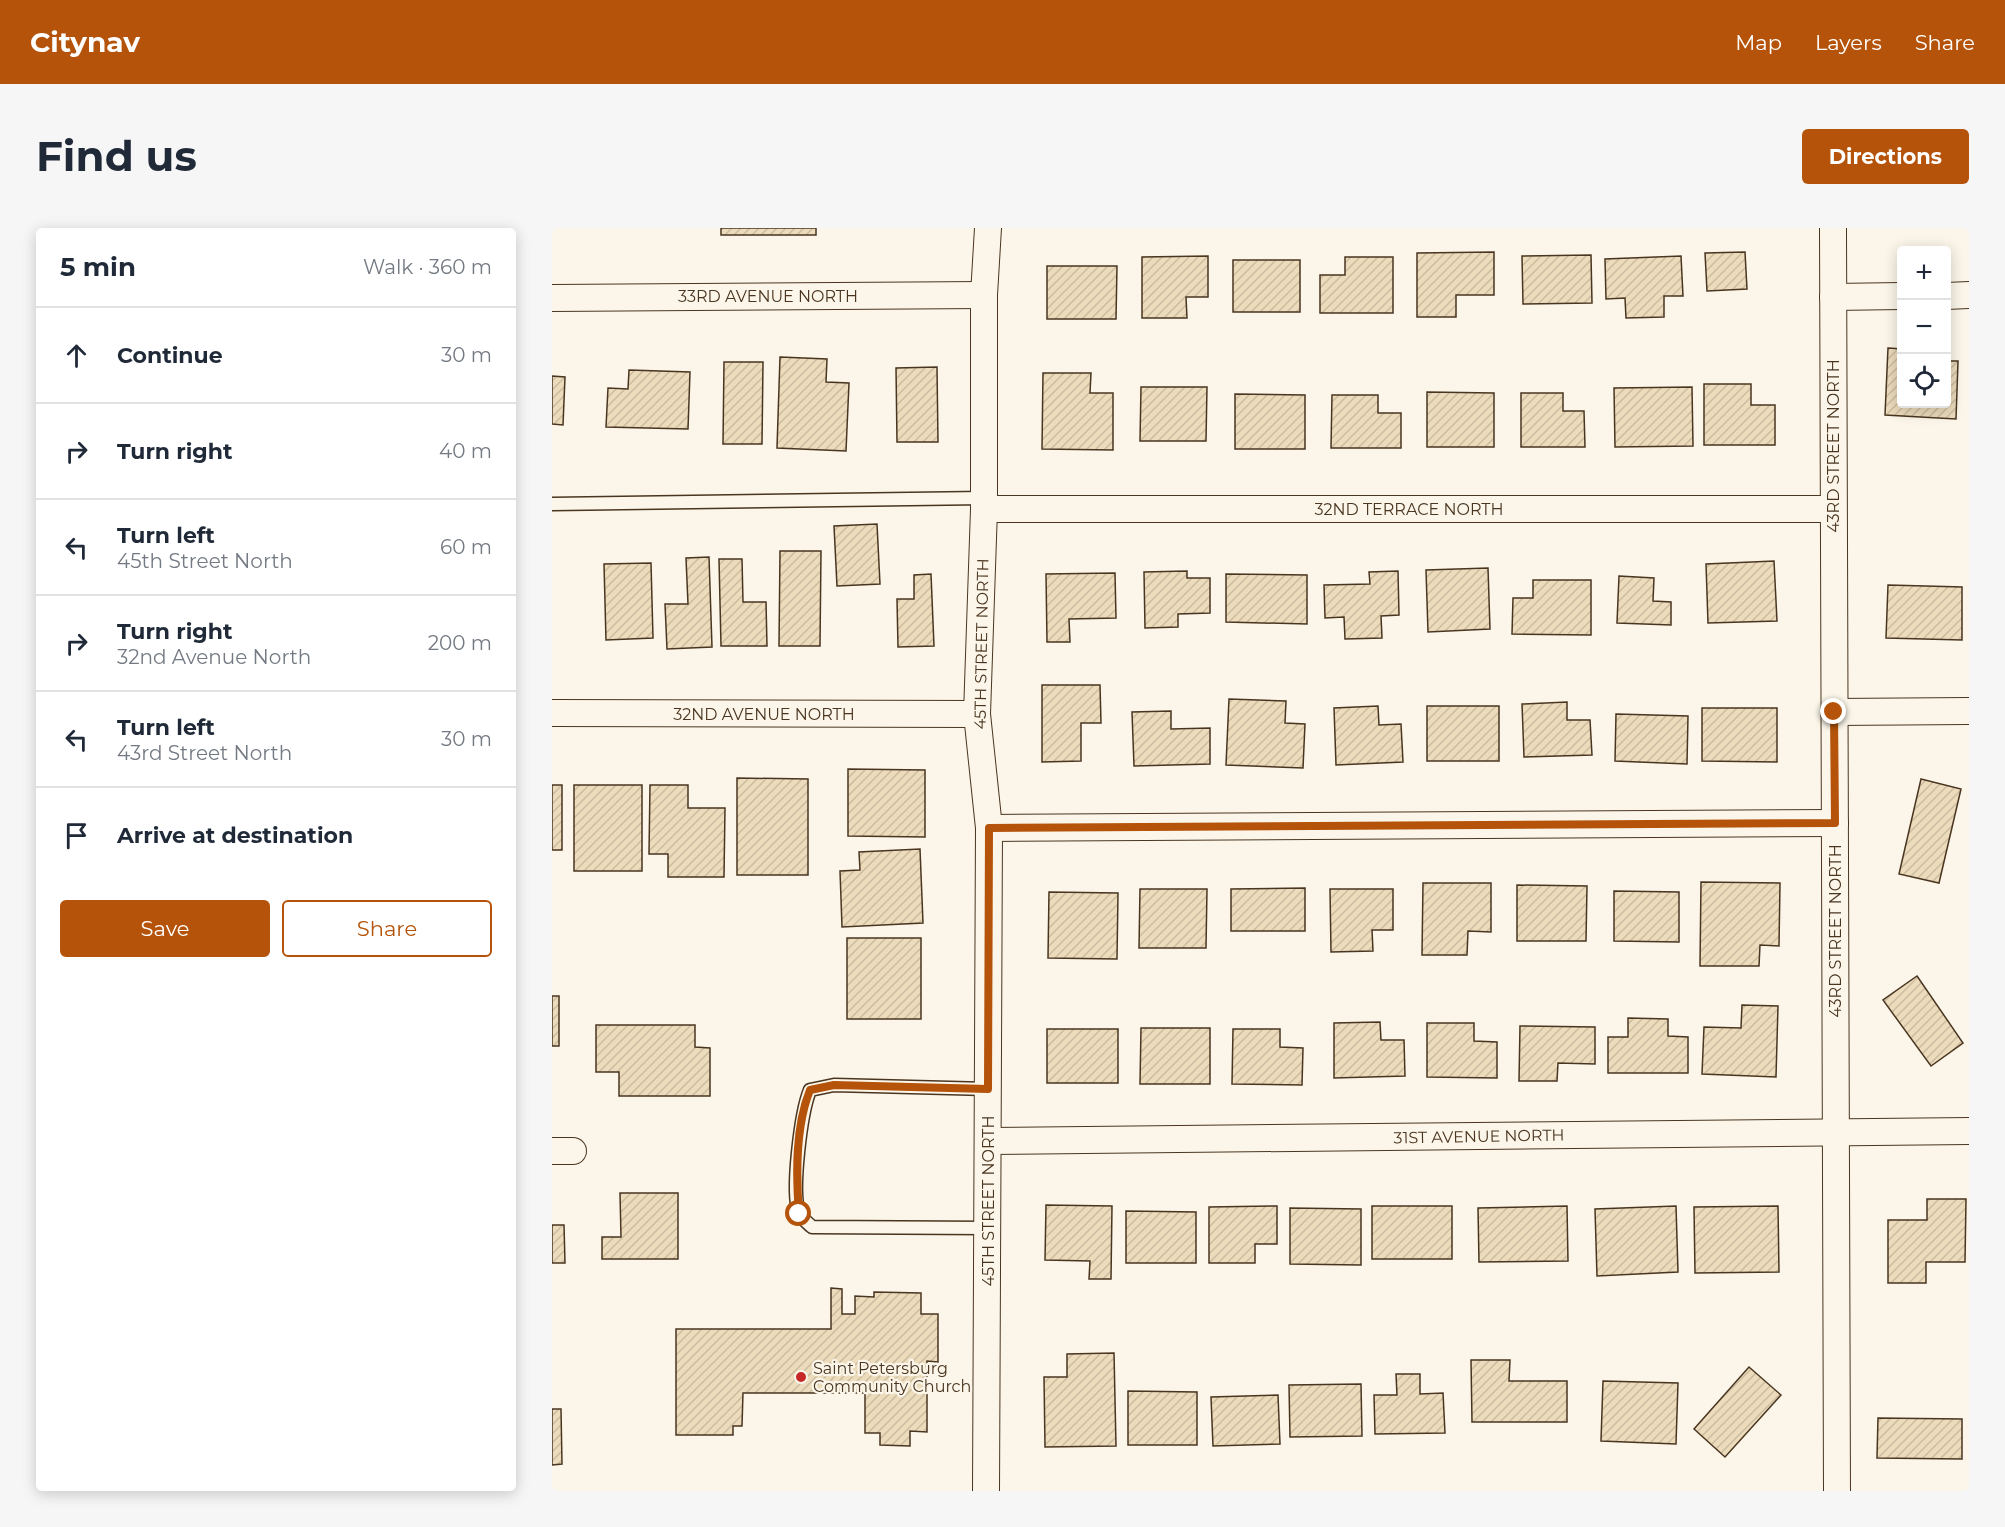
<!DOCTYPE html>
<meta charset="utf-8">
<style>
body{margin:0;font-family:Montserrat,sans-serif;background:#f6f6f7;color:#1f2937}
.controls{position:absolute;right:18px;top:18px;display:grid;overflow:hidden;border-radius:6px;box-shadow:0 3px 15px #0003}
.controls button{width:54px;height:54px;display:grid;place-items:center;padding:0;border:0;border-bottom:2px solid #e0e1e3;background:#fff;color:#1f2937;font:30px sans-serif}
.stop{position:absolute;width:18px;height:18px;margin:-14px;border:4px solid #b45309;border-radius:50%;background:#fff}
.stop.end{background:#b45309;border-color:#fff;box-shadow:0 2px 6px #0008}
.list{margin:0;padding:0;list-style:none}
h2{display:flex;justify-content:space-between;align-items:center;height:78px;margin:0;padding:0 24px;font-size:26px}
h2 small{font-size:20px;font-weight:400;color:#747a83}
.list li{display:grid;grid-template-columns:39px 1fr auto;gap:18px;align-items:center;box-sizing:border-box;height:96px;padding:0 24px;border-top:2px solid #e0e1e3}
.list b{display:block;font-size:22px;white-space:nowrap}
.list p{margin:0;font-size:20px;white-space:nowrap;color:#747a83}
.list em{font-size:20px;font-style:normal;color:#747a83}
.actions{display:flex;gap:12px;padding:18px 24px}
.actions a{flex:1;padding:14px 0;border:2px solid #b45309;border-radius:6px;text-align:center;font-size:21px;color:#b45309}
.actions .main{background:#b45309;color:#fff}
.icon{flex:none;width:33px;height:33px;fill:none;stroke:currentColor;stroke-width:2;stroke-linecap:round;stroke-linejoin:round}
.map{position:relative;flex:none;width:1417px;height:1263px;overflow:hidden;border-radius:6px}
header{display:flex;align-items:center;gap:36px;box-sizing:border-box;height:84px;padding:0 30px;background:#b45309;color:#fff}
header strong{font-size:28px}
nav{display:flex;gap:33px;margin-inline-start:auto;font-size:21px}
.intro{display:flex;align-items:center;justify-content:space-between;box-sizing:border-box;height:144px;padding:0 36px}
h1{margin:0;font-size:42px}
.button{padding:15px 27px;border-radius:6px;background:#b45309;color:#fff;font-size:21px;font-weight:700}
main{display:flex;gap:36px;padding:0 36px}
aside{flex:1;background:#fff;border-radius:6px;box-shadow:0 3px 15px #0003}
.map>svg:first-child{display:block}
.building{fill:url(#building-hatch);stroke:#4a3520;stroke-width:1.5}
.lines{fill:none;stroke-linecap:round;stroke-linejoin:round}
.service-casing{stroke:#4a3520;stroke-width:15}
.minor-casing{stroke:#4a3520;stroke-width:28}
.service{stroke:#fbf6e9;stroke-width:12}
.minor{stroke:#fbf6e9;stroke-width:26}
.route{stroke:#b45309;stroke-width:8}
.poi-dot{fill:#c62828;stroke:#fbf6e9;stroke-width:2}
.labels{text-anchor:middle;stroke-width:4.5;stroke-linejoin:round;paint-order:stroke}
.street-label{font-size:16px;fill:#4a3520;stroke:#fbf6e9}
.poi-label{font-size:16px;fill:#4a3520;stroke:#fbf6e9;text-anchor:start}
</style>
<header>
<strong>Citynav</strong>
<nav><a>Map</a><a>Layers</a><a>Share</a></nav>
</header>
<div class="intro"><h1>Find us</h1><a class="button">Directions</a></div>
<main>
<aside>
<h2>5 min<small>Walk · 360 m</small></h2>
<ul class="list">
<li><svg class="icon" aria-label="ahead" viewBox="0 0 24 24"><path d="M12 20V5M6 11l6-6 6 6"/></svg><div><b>Continue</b></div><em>30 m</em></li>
<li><svg class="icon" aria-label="right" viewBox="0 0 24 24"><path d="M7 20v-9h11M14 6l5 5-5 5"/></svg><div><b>Turn right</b></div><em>40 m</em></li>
<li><svg class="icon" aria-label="left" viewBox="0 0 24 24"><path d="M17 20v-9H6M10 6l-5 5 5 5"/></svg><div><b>Turn left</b><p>45th Street North</p></div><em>60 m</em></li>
<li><svg class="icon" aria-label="right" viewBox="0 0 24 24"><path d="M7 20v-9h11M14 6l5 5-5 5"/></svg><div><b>Turn right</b><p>32nd Avenue North</p></div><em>200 m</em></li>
<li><svg class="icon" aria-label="left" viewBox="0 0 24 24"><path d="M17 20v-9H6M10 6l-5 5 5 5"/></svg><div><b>Turn left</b><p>43rd Street North</p></div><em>30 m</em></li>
<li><svg class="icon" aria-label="arrive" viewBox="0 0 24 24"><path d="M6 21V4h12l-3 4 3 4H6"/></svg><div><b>Arrive at destination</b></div></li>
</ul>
<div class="actions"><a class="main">Save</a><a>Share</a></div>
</aside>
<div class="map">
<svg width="1417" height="1263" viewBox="0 0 1417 1263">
<defs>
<pattern id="building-hatch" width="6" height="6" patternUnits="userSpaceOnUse" patternTransform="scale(1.5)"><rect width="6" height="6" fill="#ecdcbc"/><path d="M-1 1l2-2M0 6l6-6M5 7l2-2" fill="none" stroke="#ccbda1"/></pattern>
</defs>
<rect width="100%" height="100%" fill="#fbf6e9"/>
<!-- building -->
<g class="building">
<rect x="169" y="0" width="95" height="7"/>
<polygon points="942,24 942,67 904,67 904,89 865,89 865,25"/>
<polygon points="1193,24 1195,61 1155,63 1153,25"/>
<polygon points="1039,27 1040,75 971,76 970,28"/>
<polygon points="656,28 656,69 634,69 635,90 590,90 590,29"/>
<polygon points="1129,28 1131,68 1112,68 1112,89 1074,90 1073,70 1054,71 1053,31"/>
<polygon points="793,29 841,29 841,85 768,85 768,47 793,47"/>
<rect x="681" y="32" width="67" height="52"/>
<polygon points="495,38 565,38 564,91 495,91"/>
<polygon points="1336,120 1350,121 1350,176 1394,176 1394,133 1406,133 1404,191 1333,187"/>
<polygon points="228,129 275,131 274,154 297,155 294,223 225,220"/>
<polygon points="172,134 211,134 210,216 171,216"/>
<polygon points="385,139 386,214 345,214 344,140"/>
<polygon points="77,142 138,144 136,201 54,199 56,160 76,161"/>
<polygon points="491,145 539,145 538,165 561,165 561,222 490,221"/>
<polygon points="0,148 13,149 11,197 0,196"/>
<polygon points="1152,156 1199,156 1199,177 1223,177 1223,217 1152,217"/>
<polygon points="589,159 655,159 654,213 588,213"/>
<polygon points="1140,159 1141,218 1063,219 1062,160"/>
<polygon points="875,164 942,165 942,219 875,219"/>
<polygon points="969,165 1011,165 1011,183 1032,183 1033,219 969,219"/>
<polygon points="683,166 753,167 753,221 683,221"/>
<polygon points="780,167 826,167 826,185 849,185 849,220 779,220"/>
<polygon points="325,296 328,356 285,358 282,298"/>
<polygon points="228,323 269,323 268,418 227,418"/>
<polygon points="157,329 160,419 115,421 113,376 136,376 134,330"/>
<polygon points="167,331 190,331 191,374 214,374 215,418 169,418"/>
<polygon points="1222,333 1225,393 1156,395 1154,336"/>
<polygon points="99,335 101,410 54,412 52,336"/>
<polygon points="936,340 938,401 876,404 874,342"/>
<polygon points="635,343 635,350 658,350 658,385 626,386 626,399 593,400 592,344"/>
<polygon points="846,343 847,387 829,388 830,410 793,411 792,389 773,390 772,357 818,356 817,344"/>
<polygon points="563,345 564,390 517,391 518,414 495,414 494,346"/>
<polygon points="379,346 382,418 346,419 345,371 362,371 362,347"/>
<polygon points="674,346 755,347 755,396 674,394"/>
<polygon points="1067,348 1102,350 1101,373 1119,374 1119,397 1065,395"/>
<polygon points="981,352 1039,352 1039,407 960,406 961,370 981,370"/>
<polygon points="1336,357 1410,359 1410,412 1334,410"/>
<polygon points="490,457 548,457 549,495 529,495 529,533 490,534"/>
<polygon points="677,471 734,473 733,495 753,496 751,540 674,537"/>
<polygon points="1015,474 1015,492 1038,492 1040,527 972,529 970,476"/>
<polygon points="826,478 827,497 849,496 851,534 784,537 782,480"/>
<rect x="875" y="478" width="72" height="55"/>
<polygon points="1150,480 1225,480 1225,534 1150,533"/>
<polygon points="619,483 619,501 658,500 658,536 582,538 580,484"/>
<polygon points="1064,486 1136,488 1135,536 1063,533"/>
<polygon points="296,541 373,542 373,609 296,608"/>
<polygon points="185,550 256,551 256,647 185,647"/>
<polygon points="1369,551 1409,561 1387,655 1347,646"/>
<rect x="0" y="557" width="10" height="65"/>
<rect x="22" y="557" width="68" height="86"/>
<polygon points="98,557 136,557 136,580 173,580 172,649 116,649 116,626 97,626"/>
<polygon points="368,621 371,695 290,699 288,643 308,642 307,624"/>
<polygon points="1149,654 1228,655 1227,718 1208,717 1207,738 1148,738"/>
<polygon points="871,655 939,655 939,704 916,703 915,727 870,727"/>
<polygon points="965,657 1035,658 1034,713 965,713"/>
<polygon points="753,660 753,703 679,703 679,661"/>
<polygon points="588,661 655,661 654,720 587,720"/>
<polygon points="778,661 841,661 841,702 820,702 821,723 779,724"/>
<polygon points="1062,663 1127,664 1127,714 1062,713"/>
<polygon points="497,664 566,665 565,731 496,730"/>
<rect x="295" y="710" width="74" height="81"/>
<polygon points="1365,748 1411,815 1379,838 1331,772"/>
<rect x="0" y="768" width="7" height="50"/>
<polygon points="1190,777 1226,778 1224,849 1150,846 1152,799 1189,800"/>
<polygon points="1076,790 1116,791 1116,808 1136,809 1136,845 1056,845 1056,809 1076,809"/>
<polygon points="828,794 829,812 852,812 853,848 782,850 782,795"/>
<polygon points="875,795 922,795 922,813 945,814 945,850 875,849"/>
<polygon points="44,797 143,797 143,819 158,820 158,868 67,868 67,844 44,844"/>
<polygon points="968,798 1043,799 1043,836 1006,835 1005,853 967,853"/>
<polygon points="589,800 658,800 658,856 588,856"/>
<rect x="495" y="801" width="71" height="54"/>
<polygon points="681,801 728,801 728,819 751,820 750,857 680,856"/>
<polygon points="68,965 126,965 126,1031 50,1031 50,1009 69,1009"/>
<polygon points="1375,971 1414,971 1413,1034 1374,1034 1374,1055 1336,1055 1336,992 1375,992"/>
<polygon points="494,977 560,978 559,1051 537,1051 538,1033 493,1032"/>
<polygon points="725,978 725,1016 703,1016 703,1035 657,1035 657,979"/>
<rect x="820" y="978" width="80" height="53"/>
<polygon points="1015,978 1016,1033 927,1034 926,980"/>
<polygon points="1124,978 1126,1044 1045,1048 1043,981"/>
<polygon points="1226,978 1227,1044 1143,1045 1142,979"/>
<polygon points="738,980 809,981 809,1037 738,1036"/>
<polygon points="574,983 644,984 644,1035 574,1035"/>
<polygon points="0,997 12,997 13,1035 0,1035"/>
<polygon points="279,1060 290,1061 290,1086 303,1086 303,1068 322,1069 322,1064 369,1065 369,1086 386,1086 386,1134 375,1133 375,1204 358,1203 358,1218 328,1217 328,1205 313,1205 313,1165 191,1165 190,1198 181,1198 181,1207 124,1207 124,1101 279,1101"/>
<polygon points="562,1125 564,1218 493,1219 492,1149 515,1149 515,1126"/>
<polygon points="919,1132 958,1132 957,1153 1015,1153 1015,1194 920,1194"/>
<polygon points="1197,1139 1229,1167 1173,1229 1142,1201"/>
<polygon points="844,1146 868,1146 868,1166 891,1165 893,1205 823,1206 822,1167 845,1167"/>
<polygon points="1051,1153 1126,1155 1124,1216 1049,1213"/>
<polygon points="809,1156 810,1208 738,1209 737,1157"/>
<polygon points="576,1163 645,1164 645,1217 576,1217"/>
<polygon points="726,1167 728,1216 661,1218 659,1169"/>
<polygon points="0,1181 9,1181 10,1236 0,1237"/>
<polygon points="1326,1190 1410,1191 1410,1231 1325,1230"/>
</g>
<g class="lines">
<defs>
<g id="service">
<polyline points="0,276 432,270"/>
<path d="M436 1000 260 999C256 995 249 990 247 985 239 963 249 884 258 862L282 857 436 861"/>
</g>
<g id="minor">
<polyline points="1281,0 1285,1263"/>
<polyline points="1394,68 1417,67"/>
<polyline points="1281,69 1350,68"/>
<polyline points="0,70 432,67"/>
<polyline points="432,281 1281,281"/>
<polyline points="1282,484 1417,483"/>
<polyline points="0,485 425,486"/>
<polyline points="437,600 1283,595"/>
<polyline points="436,913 1417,903"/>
<polyline points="0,923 21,923"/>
<polyline points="434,1263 437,600 425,486 432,281 432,67 436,0"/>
</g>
</defs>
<!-- service casing -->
<use href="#service" class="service-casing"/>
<!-- minor casing -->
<use href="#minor" class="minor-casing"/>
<!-- service -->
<use href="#service" class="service"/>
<!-- minor -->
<use href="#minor" class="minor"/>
</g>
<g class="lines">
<!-- route -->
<path class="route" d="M247 986C244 947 243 899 258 862L282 857 436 861 437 600 1283 595 1282 484"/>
</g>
<!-- markers -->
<circle class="poi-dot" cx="249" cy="1149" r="6"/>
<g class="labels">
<!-- street labels -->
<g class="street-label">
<text x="216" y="74">33RD AVENUE NORTH</text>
<text transform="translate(1281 218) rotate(-90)" y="6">43RD STREET NORTH</text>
<text x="857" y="287">32ND TERRACE NORTH</text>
<text transform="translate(429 416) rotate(-89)" y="6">45TH STREET NORTH</text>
<text x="212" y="492">32ND AVENUE NORTH</text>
<text transform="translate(1283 703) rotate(-90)" y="6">43RD STREET NORTH</text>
<text transform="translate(927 908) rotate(-1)" y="6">31ST AVENUE NORTH</text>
<text transform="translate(436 973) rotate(-90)" y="6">45TH STREET NORTH</text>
</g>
<!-- poi labels -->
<g class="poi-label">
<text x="261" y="1146">Saint Petersburg<tspan x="261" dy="18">Community Church</tspan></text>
</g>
</g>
</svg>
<div class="controls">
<button>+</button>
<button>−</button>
<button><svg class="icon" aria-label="locate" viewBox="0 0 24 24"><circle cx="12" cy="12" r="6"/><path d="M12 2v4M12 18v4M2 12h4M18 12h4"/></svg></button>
</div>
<div class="stop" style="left:247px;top:986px"></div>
<div class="stop end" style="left:1282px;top:484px"></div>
</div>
</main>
